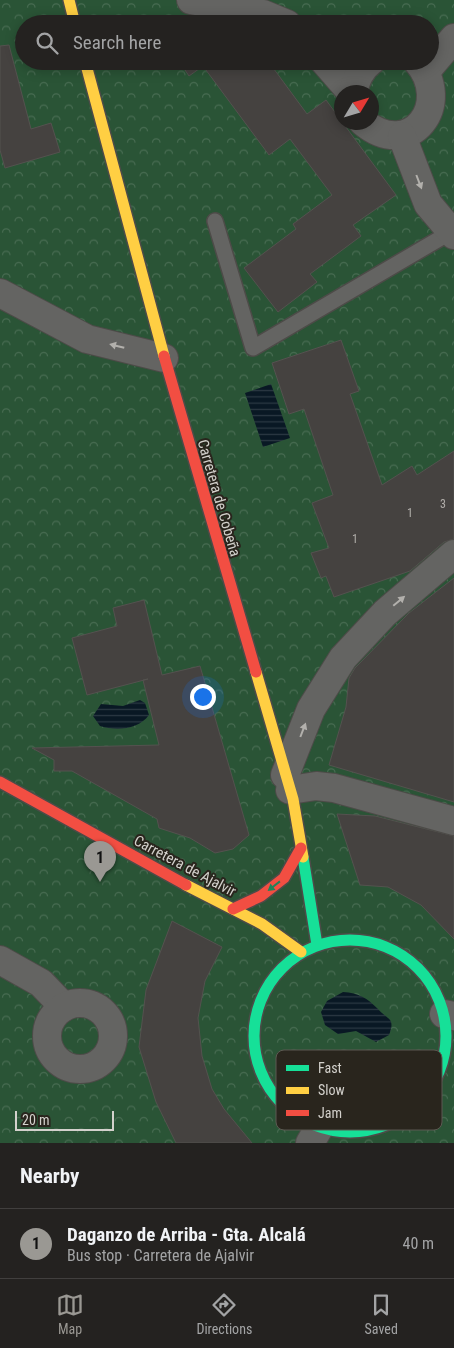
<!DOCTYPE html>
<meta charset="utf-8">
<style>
body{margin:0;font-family:"Roboto Condensed",sans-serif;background:#302f2d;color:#f1f3f6}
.compass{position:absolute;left:334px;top:85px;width:45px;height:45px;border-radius:50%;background:#242220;box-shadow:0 2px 12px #0003;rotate:52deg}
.scale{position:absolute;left:15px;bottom:12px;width:99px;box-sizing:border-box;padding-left:5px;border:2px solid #d3d1cc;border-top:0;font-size:14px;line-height:18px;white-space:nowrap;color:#d3d1cc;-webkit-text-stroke:4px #29251d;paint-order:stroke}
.you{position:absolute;left:202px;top:696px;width:18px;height:18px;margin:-12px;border:4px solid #fff;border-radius:50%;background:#1a73e8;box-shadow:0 0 0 8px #1a73e833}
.badge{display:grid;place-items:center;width:32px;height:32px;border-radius:50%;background:#9a9893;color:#111;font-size:16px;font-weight:700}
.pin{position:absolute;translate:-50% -41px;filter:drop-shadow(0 1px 2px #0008)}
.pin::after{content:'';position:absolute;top:26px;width:18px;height:15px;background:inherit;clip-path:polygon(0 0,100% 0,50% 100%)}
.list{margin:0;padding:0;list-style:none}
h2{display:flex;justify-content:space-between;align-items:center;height:65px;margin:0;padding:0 20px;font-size:21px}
h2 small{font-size:16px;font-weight:400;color:#a3a4a5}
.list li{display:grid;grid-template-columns:32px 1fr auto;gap:15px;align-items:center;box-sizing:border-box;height:70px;padding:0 20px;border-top:1px solid #413f3e}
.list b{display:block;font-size:19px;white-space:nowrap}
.list p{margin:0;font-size:16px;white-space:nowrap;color:#a3a4a5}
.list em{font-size:16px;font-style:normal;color:#a3a4a5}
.icon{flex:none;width:28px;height:28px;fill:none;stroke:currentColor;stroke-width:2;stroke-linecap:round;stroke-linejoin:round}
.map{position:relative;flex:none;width:454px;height:1143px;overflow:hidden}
.search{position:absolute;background:#242220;box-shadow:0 2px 12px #0003;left:15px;right:15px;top:15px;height:55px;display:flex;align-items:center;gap:12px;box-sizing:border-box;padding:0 18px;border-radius:28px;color:#a3a4a5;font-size:19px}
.sheet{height:135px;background:#242220}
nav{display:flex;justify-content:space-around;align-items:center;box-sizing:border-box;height:70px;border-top:1px solid #413f3e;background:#242220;font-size:14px;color:#a3a4a5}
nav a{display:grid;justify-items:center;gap:2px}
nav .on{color:#9a9893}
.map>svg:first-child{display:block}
.park{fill:url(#park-crowns);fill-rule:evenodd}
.water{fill:url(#water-rules)}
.building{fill:#454240;stroke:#54524f}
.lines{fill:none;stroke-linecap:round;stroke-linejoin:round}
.lane-casing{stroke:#4d4b48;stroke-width:18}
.street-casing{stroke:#4d4b48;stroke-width:30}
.fast-casing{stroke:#4d4b48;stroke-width:14}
.slow-casing{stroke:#4d4b48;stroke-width:14}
.jam-casing{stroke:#4d4b48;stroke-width:14}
.lane{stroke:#646462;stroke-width:15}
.street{stroke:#646462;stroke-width:28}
.fast{stroke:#16e098;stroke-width:11}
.slow{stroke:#ffcf43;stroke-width:11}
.jam{stroke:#f24e42;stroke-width:11}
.oneway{fill:#b2b0ac}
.oneway2{fill:#20825a}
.labels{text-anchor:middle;stroke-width:4;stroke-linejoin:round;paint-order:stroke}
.number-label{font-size:12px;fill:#b0ada9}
.street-label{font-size:15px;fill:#d3d1cc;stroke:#29251d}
.key{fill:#29251d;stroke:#5c5952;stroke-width:1}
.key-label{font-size:14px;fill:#d3d1cc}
</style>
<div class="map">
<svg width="454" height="1143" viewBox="0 0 454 1143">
<defs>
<pattern id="park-crowns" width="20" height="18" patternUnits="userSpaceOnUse" patternTransform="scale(1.25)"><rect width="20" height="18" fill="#2a5436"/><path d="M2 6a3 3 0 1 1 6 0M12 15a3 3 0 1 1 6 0" fill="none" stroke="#486c52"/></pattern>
<pattern id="water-rules" width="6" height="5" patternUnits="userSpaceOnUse" patternTransform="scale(1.25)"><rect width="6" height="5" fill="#091824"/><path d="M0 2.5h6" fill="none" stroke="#2c3943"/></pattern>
</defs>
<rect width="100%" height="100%" fill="#302e2a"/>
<!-- park -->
<path class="park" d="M0 0H454V1143H0ZM24 24H430V61H24ZM342 92H372V122H342Z"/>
<!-- water -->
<g class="water">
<polygon points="271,384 290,438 263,447 245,393"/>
<path d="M140 700 145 703 149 715C138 730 116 731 100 726L93 716 101 704 123 706Z"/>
<path d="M343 992C359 993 367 998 378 1009 387 1020 396 1017 389 1035L376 1042 356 1031 338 1034 325 1025 321 1012 327 1001Z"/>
</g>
<!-- building -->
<g class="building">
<polygon points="9,45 31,129 51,123 60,152 5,168 0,150 0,46"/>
<polygon points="179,61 268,61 307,114 326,100 396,195 353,225 361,236 310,274 317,282 278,312 244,268 296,229 293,224 332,195 290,139 269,155 203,66 189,76"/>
<polygon points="341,340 359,391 350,394 382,485 412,466 417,475 454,451 454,539 444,542 410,571 334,597 326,576 321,578 311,553 329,548 312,503 333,495 304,409 289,414 272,363"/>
<polygon points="454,578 454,802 329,765 346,707 349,678 355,668 409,613"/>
<polygon points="144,600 162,675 200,666 249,835 233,849 215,853 190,838 159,828 157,819 72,771 54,771 54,760 32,748 159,745 143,680 148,679 87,695 72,638 117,626 113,608"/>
<polygon points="337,814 375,816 454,836 454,939 421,905 388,887 360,885"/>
<polygon points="172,921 222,947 205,981 198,1018 202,1056 212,1089 224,1109 252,1143 176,1143 156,1102 139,1047 146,990"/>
</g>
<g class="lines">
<defs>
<polyline id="lane" points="215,221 253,348 451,232"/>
<g id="street">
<polyline points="191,0 263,14 287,24"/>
<polyline points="324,61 351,92"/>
<polyline points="427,70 454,38"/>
<path d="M353 92C356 80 360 69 371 61"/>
<path d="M363 122C411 162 454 103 417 61"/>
<polyline points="402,136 428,204 454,235"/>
<polyline points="0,293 87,339 164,358"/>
<polyline points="285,775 311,709 343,658 385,613 454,554"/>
<polyline points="290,790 316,786 334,788 454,821"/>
<polyline points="0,960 41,983 64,1007"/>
<circle cx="80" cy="1036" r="33"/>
<polyline points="444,1014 454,1016"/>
<polyline points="310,1143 319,1128"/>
</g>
<g id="fast">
<polyline points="303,857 317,945"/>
<circle cx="350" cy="1036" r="96"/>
</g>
<g id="slow">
<polyline points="69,0 75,24"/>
<polyline points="85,61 164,356"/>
<polyline points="256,672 293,799 303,857"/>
<polyline points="186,885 262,924 301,952"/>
</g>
<g id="jam">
<polyline points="164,356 256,672"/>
<polyline points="0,782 186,885"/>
<polyline points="233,909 261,896 284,878 301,848"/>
</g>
</defs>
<!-- lane casing -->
<use href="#lane" class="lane-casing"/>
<!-- street casing -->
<use href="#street" class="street-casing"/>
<!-- fast casing -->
<use href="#fast" class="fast-casing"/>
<!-- slow casing -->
<use href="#slow" class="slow-casing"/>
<!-- jam casing -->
<use href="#jam" class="jam-casing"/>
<!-- lane -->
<use href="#lane" class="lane"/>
<!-- street -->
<use href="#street" class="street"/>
<!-- fast -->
<use href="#fast" class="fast"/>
<!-- slow -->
<use href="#slow" class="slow"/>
<!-- jam -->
<use href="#jam" class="jam"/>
</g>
<!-- one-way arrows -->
<defs><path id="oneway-solid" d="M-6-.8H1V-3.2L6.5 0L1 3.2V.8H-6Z" transform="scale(1.25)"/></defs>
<g class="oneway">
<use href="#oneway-solid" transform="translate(419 182) rotate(69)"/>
<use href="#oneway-solid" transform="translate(117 346) rotate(-166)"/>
<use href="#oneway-solid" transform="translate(399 601) rotate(-40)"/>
<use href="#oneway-solid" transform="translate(303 730) rotate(-69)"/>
</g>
<use class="oneway2" href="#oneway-solid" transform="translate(274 886) rotate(142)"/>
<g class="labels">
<!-- number labels -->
<g class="number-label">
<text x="443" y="508">3</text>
<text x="410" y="517">1</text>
<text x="355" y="543">1</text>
</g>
<!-- street labels -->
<g class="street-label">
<text transform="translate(219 498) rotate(74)" y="5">Carretera de Cobeña</text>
<text transform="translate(185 866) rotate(28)" y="5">Carretera de Ajalvir</text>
</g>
</g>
<!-- legend -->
<rect x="276" y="1050" width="166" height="80" rx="8" class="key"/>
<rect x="286" y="1065" width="23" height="6" fill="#16e098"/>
<rect x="286" y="1087" width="23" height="7" fill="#ffcf43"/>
<rect x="286" y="1110" width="23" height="6" fill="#f24e42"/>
<g class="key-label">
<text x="318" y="1073">Fast</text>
<text x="318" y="1095">Slow</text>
<text x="318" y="1118">Jam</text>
</g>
</svg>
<svg class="compass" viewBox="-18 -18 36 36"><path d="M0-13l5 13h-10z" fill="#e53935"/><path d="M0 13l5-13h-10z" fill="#a3a4a5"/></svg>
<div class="scale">20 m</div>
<div class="you"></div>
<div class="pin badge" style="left:100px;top:882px">1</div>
<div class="search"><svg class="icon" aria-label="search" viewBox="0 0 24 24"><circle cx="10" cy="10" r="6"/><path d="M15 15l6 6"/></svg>Search here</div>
</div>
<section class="sheet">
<h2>Nearby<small></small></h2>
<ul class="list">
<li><span class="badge">1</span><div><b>Daganzo de Arriba - Gta. Alcalá</b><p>Bus stop · Carretera de Ajalvir</p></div><em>40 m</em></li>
</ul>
</section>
<nav>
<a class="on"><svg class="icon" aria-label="map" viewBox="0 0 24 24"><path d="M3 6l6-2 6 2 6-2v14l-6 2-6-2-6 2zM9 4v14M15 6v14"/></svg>Map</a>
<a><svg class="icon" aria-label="directions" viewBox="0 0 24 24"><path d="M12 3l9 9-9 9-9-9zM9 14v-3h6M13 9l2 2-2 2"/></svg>Directions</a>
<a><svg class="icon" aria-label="saved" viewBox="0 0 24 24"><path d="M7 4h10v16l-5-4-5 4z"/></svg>Saved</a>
</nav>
